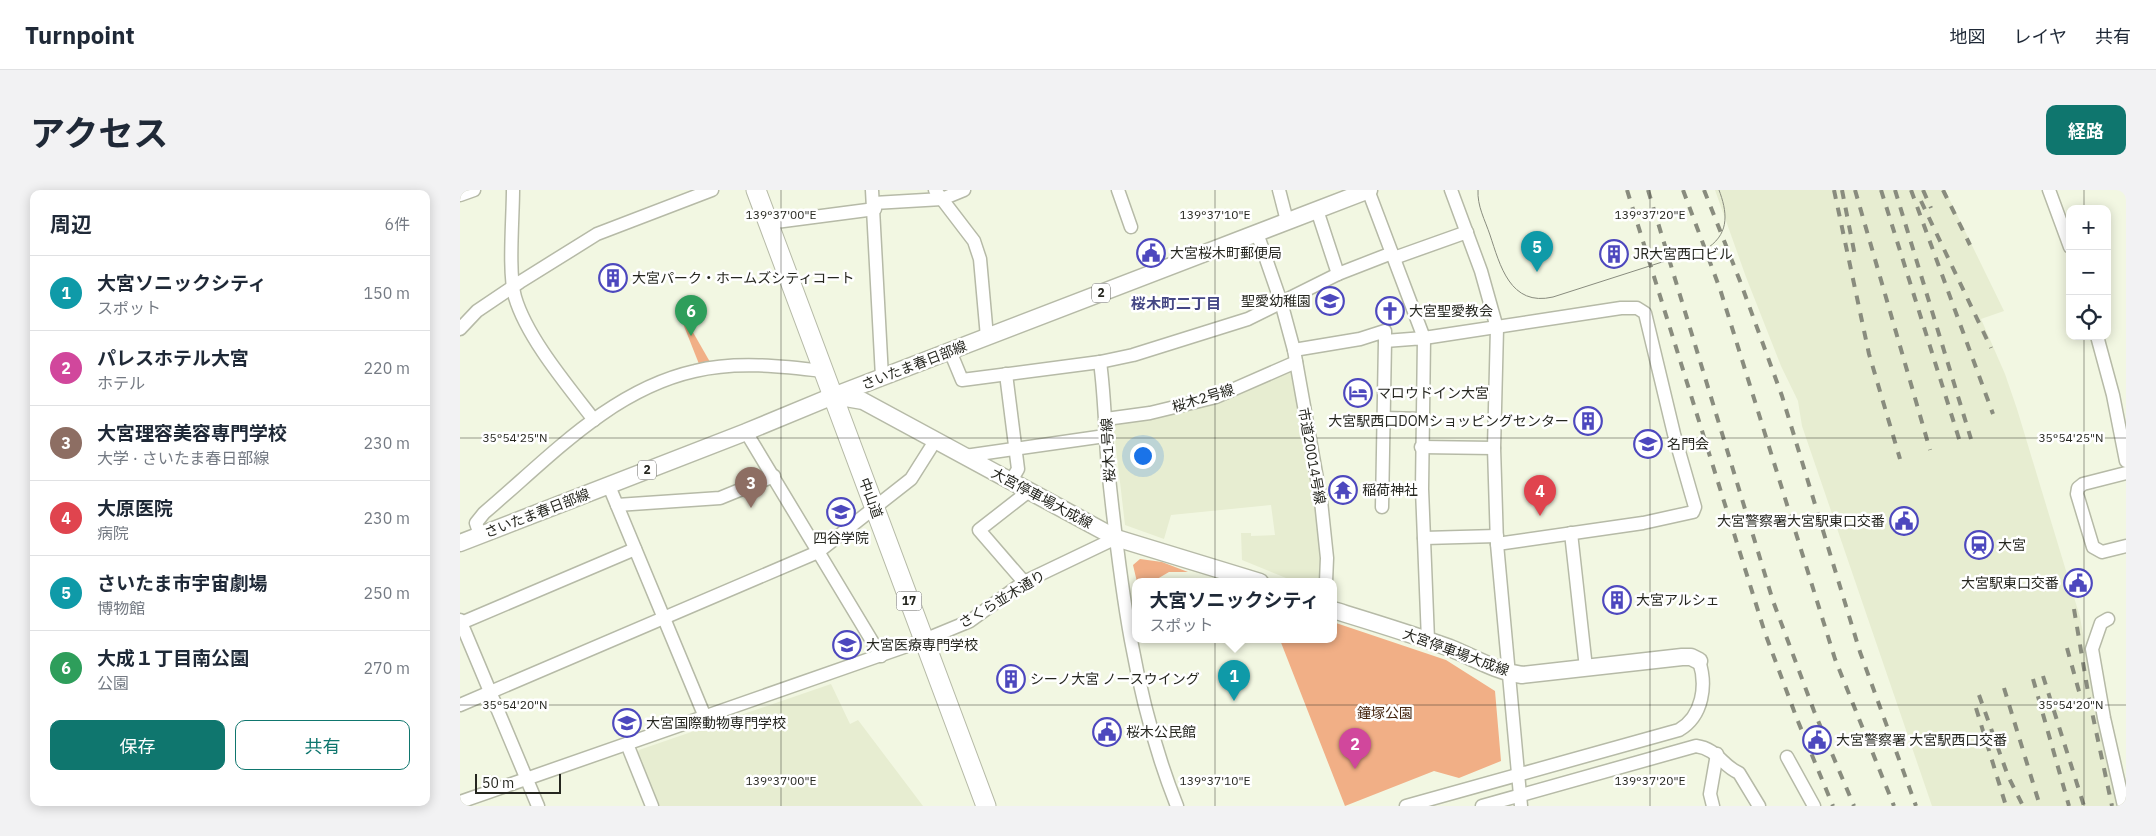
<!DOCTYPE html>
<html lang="ja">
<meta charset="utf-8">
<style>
body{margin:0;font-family:"IBM Plex Sans","Noto Sans JP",sans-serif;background:#f2f2f3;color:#1f2937}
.controls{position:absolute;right:15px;top:15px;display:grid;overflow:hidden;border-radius:10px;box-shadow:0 2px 12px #0003}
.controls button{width:45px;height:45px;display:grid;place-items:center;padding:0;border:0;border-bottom:1px solid #e0e1e3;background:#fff;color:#1f2937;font:25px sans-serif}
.scale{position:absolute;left:15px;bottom:12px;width:86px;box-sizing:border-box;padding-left:5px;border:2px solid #25261f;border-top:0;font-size:14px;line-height:18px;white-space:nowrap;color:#25261f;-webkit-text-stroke:4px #fff;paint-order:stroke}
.you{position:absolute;left:682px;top:265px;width:18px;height:18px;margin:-12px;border:4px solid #fff;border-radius:50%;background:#1a73e8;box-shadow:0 0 0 8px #1a73e833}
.badge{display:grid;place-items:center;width:32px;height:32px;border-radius:50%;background:#0f766e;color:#fff;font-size:16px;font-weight:700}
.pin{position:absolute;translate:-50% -41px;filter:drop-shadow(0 1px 2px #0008)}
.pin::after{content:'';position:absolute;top:26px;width:18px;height:15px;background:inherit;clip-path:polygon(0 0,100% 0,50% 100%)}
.popup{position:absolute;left:672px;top:388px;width:205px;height:65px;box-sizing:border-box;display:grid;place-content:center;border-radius:10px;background:#fff;filter:drop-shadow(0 1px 4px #0005);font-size:16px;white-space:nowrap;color:#747a83}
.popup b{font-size:19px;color:#1f2937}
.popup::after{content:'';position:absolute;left:50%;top:100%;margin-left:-10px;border:10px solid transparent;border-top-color:#fff}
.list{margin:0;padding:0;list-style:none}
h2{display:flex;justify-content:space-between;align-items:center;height:65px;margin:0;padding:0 20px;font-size:21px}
h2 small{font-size:16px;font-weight:400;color:#747a83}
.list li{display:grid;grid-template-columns:32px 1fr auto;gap:15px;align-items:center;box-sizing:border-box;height:75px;padding:0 20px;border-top:1px solid #e0e1e3}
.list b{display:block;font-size:19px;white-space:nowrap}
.list p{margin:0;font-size:16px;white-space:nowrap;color:#747a83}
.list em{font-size:16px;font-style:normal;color:#747a83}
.actions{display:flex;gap:10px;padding:15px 20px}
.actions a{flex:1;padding:11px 0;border:1px solid #0f766e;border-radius:10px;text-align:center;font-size:18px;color:#0f766e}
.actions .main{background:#0f766e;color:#fff}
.icon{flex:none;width:28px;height:28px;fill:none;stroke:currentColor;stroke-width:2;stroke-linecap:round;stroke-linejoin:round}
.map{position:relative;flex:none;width:1666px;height:616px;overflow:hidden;border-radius:10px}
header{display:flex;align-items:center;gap:30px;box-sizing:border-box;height:70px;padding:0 25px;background:#fff;border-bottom:1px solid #e0e1e3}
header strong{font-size:24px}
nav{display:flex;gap:28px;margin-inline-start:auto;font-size:18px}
.intro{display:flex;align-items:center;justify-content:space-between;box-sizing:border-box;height:120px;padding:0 30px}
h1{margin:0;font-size:35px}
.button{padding:12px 22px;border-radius:10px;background:#0f766e;color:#fff;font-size:18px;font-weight:700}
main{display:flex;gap:30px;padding:0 30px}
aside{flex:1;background:#fff;border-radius:10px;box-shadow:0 2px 12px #0003}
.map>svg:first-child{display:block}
.built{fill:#e7edd1}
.green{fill:#f1af86}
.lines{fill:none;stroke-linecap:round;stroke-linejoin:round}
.minor-casing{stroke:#b6baa7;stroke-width:15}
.major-casing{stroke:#b6baa7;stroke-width:19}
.highway-casing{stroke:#b6baa7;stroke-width:21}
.minor{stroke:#fff;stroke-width:12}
.major{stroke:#fff;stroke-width:16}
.highway{stroke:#fff;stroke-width:19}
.tram{stroke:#898c7e;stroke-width:1}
.rail{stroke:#898c7e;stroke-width:4;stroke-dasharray:9 9;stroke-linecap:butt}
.ticks{fill:none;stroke:#25261f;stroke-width:1;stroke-opacity:0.45}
.labels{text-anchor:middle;stroke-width:5;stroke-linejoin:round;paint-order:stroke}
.shield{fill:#fff;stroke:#666762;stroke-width:1}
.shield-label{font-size:12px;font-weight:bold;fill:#25261f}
.poi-label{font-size:14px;fill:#25261f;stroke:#fff;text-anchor:start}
.street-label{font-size:14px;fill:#25261f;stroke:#fff}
.park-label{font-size:14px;fill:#462610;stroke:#fff}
.neighbourhood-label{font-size:15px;font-weight:bold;fill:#444784;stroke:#fff}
.ticks-label{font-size:12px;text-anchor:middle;fill:#25261f;stroke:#fff;stroke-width:5;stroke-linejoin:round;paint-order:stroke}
</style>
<header>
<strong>Turnpoint</strong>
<nav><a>地図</a><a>レイヤ</a><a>共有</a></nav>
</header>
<div class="intro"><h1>アクセス</h1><a class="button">経路</a></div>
<main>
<aside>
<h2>周辺<small>6件</small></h2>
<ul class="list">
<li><span class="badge" style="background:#0f9aa8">1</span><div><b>大宮ソニックシティ</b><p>スポット</p></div><em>150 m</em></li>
<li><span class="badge" style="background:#d1479c">2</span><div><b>パレスホテル大宮</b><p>ホテル</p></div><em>220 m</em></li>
<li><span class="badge" style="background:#8d6e63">3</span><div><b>大宮理容美容専門学校</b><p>大学 · さいたま春日部線</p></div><em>230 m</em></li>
<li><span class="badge" style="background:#e0444e">4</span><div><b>大原医院</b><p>病院</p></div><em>230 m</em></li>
<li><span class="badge" style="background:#0f9aa8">5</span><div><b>さいたま市宇宙劇場</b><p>博物館</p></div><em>250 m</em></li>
<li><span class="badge" style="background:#2e9e5b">6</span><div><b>大成１丁目南公園</b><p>公園</p></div><em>270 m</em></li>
</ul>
<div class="actions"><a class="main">保存</a><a>共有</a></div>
</aside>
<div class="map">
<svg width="1666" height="616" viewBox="0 0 1666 616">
<rect width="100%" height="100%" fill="#f2f7e2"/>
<!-- built -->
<g class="built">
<polygon points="1255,0 1485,0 1544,121 1521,129 1545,184 1557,219 1620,427 1630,483 1660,616 1472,616 1342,236 1338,211 1321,176 1286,87"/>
<polygon points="834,181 857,305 862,392 836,392 782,370 781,343 791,343 791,346 815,345 811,315 711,325 704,349 665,335 653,232 736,219"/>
<polygon points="371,494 390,534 398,530 463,616 197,616 176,565 179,560"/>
</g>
<!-- green -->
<g class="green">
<polygon points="226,130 250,172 239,174 222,131"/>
<polygon points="680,369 702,372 728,382 709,382 692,392 677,392 673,375"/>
<polygon points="873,432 986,470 1035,501 1041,571 999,588 974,581 885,616 820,450 873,450"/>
</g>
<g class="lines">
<defs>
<g id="minor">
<path d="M53 0C53 28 48 83 55 107 67 148 108 196 134 230"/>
<polyline points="412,0 422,187"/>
<polyline points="475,0 514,51 520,69 527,147"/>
<polyline points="658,0 671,37"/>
<polyline points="819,0 827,31"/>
<polyline points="908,0 964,148 1161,118 1177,118 1185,123 1214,244 1235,317 1233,322 1183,333 1037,354"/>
<polyline points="991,0 1021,81 1037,138 1034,258 1037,354 1061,616"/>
<polyline points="1589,0 1610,57"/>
<polyline points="0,5 14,0"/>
<polyline points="414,13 482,9 504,0"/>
<polyline points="857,20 878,84"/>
<polyline points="308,33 415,19"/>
<polyline points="797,43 821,112 834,160 861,311 867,368 866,392"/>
<polyline points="934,68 1007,42"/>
<polyline points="0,139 17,121 60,92 137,44 252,0"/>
<polyline points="1637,146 1653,205 1666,271"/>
<polyline points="834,160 900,149 925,141 925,151 964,148 962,299 968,450"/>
<polyline points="490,161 502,190 640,172 673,165 788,129 878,84 932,63"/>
<path d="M640 172C645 208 645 242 648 278 660 392 674 509 717 616"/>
<polyline points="546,184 558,279 551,291"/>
<polyline points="924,228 962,229"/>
<polyline points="646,229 690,223 756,207 836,172"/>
<polyline points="286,242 421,466"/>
<polyline points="961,257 1034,258"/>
<polyline points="505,266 638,247"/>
<polyline points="1666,283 1623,294 1618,298 1617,304 1633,357 1642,362 1666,356"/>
<polyline points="149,296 245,527"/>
<polyline points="157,315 260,308 314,286"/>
<polyline points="922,317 925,151"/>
<polyline points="1111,343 1126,478"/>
<path d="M20 345 16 333 24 323C88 269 150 200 235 181 275 171 322 176 363 181"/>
<polyline points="964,348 1037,346"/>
<polyline points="564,392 519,340 569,301"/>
<polyline points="1648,429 1641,433 1632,459 1644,528 1664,616"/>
<polyline points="0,430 78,616"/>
<polyline points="1,433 175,359"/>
<polyline points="0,515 358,362 451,289 475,251"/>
<polyline points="167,554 192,616"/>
<polyline points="1327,567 1354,616"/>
<polyline points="0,612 464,450 510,431 564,392 656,348"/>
<path d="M946 616 1219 540C1243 526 1247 495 1239 471"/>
<path d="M1022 616 1236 556C1258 559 1262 576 1279 583L1299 616"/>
<polyline points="1253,616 1250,604 1257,564"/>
</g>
<g id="major">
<polyline points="374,206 403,211 656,348 800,392"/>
<polyline points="0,353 286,242 373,206 909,0"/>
<path d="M873 420C912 432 952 444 990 458 1015 468 1035 481 1062 485L1222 467H1231L1239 471"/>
</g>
<polyline id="highway" points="296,0 526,616"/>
</defs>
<!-- minor casing -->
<use href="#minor" class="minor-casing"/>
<!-- major casing -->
<use href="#major" class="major-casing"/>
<!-- highway casing -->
<use href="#highway" class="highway-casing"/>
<!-- minor -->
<use href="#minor" class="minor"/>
<!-- major -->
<use href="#major" class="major"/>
<!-- highway -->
<use href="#highway" class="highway"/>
<!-- tram -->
<path class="tram" d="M1018 0C1017 16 1025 30 1030 45 1040 75 1050 117 1093 107L1249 57C1270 42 1267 21 1259 0"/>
<!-- rail -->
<g class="rail">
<polyline points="1167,0 1305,443 1337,529 1373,616"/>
<polyline points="1188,0 1313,411 1354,521 1394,616"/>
<polyline points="1223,0 1260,99 1375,469 1434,616"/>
<polyline points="1244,0 1280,91 1322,206 1400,462 1456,616"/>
<polyline points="1374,0 1409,164 1440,269"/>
<polyline points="1382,0 1395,66"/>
<polyline points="1395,0 1470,260"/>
<polyline points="1421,0 1500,252"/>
<polyline points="1435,0 1511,249"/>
<polyline points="1451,0 1533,224"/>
<polyline points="1463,0 1471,18"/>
<polyline points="1483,0 1510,55"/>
<polyline points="1461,11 1531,158"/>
<polyline points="1614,419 1629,508 1652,616"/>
<polyline points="1607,458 1625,523"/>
<polyline points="1583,486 1624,616"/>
<polyline points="1573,489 1609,616"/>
<polyline points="1544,498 1580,616"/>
<polyline points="1519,505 1548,586 1563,616"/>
<polyline points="1516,518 1546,616"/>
</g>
</g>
<!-- ticks -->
<path class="ticks" d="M321 0V616M755 0V616M1190 0V616M1624 0V19M1624 146V616M0 248H1666M0 515H1666"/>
<!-- icons -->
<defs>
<symbol id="civic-ring" viewBox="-11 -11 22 22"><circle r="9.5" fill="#fff" stroke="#4d48be" stroke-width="1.5"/><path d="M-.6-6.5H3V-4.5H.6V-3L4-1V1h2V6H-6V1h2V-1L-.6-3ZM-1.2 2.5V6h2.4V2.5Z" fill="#4d48be"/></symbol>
<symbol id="building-ring" viewBox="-11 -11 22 22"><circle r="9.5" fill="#fff" stroke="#4d48be" stroke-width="1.5"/><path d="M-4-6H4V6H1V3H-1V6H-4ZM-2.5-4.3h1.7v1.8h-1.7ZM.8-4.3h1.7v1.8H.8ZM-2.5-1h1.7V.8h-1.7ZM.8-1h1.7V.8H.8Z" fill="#4d48be"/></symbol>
<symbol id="school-ring" viewBox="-11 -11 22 22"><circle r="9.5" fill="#fff" stroke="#4d48be" stroke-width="1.5"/><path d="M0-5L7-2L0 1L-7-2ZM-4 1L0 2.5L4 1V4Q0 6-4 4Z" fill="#4d48be"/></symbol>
<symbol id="church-ring" viewBox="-11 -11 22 22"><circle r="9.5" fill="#fff" stroke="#4d48be" stroke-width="1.5"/><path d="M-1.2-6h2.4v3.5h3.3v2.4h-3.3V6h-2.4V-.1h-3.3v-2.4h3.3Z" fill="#4d48be"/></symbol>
<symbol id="hotel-ring" viewBox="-11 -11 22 22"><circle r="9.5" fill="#fff" stroke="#4d48be" stroke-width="1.5"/><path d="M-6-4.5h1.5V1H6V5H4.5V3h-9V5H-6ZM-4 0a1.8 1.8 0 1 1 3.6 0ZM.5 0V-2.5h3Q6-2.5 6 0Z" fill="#4d48be"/></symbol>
<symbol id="university-ring" viewBox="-11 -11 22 22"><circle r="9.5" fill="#fff" stroke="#4d48be" stroke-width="1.5"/><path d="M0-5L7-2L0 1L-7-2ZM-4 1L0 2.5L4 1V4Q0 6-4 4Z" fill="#4d48be"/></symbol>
<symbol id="temple-ring" viewBox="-11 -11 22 22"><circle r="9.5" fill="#fff" stroke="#4d48be" stroke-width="1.5"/><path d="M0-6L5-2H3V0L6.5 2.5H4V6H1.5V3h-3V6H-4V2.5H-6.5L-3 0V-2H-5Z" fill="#4d48be"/></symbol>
<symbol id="station-ring" viewBox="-11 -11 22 22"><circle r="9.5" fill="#fff" stroke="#4d48be" stroke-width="1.5"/><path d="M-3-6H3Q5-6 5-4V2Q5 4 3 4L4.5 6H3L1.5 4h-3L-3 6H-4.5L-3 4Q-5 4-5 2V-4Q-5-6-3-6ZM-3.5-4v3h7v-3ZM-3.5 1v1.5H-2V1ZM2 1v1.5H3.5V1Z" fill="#4d48be"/></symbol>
</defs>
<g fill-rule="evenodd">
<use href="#civic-ring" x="675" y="47" width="32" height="32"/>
<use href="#building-ring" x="1138" y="48" width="32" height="32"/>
<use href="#building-ring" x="137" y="72" width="32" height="32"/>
<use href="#school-ring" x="854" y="95" width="32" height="32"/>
<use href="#church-ring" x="914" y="105" width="32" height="32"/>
<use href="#hotel-ring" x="882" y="187" width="32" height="32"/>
<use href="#building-ring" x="1112" y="215" width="32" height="32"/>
<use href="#university-ring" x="1172" y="238" width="32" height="32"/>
<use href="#temple-ring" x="867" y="284" width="32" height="32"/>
<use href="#school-ring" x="365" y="306" width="32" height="32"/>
<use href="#civic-ring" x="1428" y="315" width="32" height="32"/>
<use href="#station-ring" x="1503" y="339" width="32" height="32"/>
<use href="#civic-ring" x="1602" y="377" width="32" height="32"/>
<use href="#building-ring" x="1141" y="394" width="32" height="32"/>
<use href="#university-ring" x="371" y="439" width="32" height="32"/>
<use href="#building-ring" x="535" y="473" width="32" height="32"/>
<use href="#university-ring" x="151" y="517" width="32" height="32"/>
<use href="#civic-ring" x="631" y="526" width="32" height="32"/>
<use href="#civic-ring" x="1341" y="534" width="32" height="32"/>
</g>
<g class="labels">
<!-- shield labels -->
<g class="shield">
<rect x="632" y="93.5" width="18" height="19" rx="4"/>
<rect x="178" y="270.5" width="18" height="19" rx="4"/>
<rect x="436.5" y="401.5" width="25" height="19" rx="4"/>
</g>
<g class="shield-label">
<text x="641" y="107">2</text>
<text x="187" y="284">2</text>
<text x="449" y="415">17</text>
</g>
<!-- poi labels -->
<g class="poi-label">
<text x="710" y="68">大宮桜木町郵便局</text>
<text x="1173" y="69">JR大宮西口ビル</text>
<text x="172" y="93">大宮パーク・ホームズシティコート</text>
<text x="851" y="116" text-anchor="end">聖愛幼稚園</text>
<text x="949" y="126">大宮聖愛教会</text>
<text x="917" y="208">マロウドイン大宮</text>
<text x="1109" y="236" text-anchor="end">大宮駅西口DOMショッピングセンター</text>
<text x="1207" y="259">名門会</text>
<text x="902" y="305">稲荷神社</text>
<text x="1425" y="336" text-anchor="end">大宮警察署大宮駅東口交番</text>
<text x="381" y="353" text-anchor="middle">四谷学院</text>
<text x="1538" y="360">大宮</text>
<text x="1599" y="398" text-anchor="end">大宮駅東口交番</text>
<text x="1176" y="415">大宮アルシェ</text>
<text x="406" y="460">大宮医療専門学校</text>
<text x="570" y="494">シーノ大宮 ノースウイング</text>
<text x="186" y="538">大宮国際動物専門学校</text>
<text x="666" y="547">桜木公民館</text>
<text x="1376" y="555">大宮警察署 大宮駅西口交番</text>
</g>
<!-- street labels -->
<g class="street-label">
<text transform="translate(454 175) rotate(-21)" y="5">さいたま春日部線</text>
<text transform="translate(743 208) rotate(-17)" y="5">桜木2号線</text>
<text transform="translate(648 260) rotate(-93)" y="5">桜木1号線</text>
<text transform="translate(852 266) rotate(80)" y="5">市道20014号線</text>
<text transform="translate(411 308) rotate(70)" y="5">中山道</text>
<text transform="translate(582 308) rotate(28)" y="5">大宮停車場大成線</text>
<text transform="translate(77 323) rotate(-21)" y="5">さいたま春日部線</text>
<text transform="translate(542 409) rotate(-31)" y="5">さくら並木通り</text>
<text transform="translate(996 462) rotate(20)" y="5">大宮停車場大成線</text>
</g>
<!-- park labels -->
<g class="park-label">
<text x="925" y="528">鐘塚公園</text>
</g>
<!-- neighbourhood labels -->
<g class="neighbourhood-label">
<text x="716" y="119">桜木町二丁目</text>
</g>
</g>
<g class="ticks-label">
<text x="321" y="29">139°37'00"E</text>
<text x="755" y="29">139°37'10"E</text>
<text x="1190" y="29">139°37'20"E</text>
<text x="55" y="252">35°54'25"N</text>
<text x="1611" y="252">35°54'25"N</text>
<text x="55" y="519">35°54'20"N</text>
<text x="1611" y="519">35°54'20"N</text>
<text x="321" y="595">139°37'00"E</text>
<text x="755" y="595">139°37'10"E</text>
<text x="1190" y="595">139°37'20"E</text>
</g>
</svg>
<div class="controls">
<button>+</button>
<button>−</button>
<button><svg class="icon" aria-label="locate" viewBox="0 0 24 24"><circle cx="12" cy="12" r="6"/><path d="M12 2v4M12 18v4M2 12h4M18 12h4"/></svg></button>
</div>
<div class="scale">50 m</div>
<div class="you"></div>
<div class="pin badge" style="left:774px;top:511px;background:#0f9aa8">1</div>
<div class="popup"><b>大宮ソニックシティ</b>スポット</div>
<div class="pin badge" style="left:895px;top:579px;background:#d1479c">2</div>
<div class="pin badge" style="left:291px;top:318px;background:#8d6e63">3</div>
<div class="pin badge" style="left:1080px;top:326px;background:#e0444e">4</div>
<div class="pin badge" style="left:1077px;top:82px;background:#0f9aa8">5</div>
<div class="pin badge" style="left:231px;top:146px;background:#2e9e5b">6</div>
</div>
</main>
